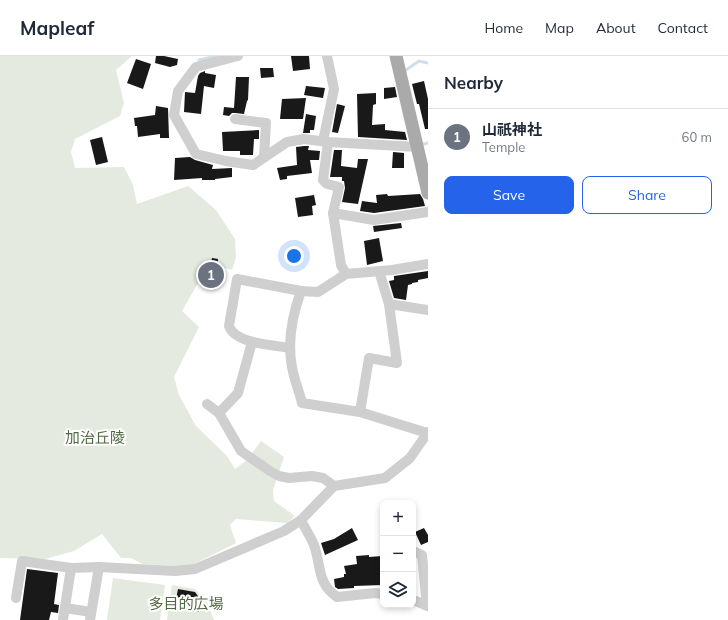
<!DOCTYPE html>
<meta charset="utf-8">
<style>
body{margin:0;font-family:Mulish,"Noto Sans JP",sans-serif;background:#f6f6f7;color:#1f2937}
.controls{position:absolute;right:12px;bottom:12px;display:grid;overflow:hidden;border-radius:8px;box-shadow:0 2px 6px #0003}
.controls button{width:36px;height:36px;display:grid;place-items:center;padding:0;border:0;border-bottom:1px solid #e0e1e3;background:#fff;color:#1f2937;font:20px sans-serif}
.you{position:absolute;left:294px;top:200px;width:14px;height:14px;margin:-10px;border:3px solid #fff;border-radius:50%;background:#1a73e8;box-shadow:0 0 0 6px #1a73e833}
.badge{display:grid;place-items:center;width:26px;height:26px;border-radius:50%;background:#2563eb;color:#fff;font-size:13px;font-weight:700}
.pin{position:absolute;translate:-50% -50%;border:2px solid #fff;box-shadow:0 1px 4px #0006}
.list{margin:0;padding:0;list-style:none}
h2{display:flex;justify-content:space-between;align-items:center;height:52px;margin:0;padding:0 16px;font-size:17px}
h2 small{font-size:13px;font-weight:400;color:#747a83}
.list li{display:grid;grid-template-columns:26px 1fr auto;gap:12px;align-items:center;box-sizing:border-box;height:56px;padding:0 16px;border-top:1px solid #e0e1e3}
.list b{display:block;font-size:15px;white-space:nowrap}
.list p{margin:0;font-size:13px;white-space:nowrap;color:#747a83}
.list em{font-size:13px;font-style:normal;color:#747a83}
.actions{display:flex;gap:8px;padding:12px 16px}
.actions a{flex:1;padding:9px 0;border:1px solid #2563eb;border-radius:8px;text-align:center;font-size:14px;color:#2563eb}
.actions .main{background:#2563eb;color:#fff}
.icon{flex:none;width:22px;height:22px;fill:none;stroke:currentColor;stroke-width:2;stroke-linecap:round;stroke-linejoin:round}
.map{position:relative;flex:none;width:428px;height:564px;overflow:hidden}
header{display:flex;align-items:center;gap:24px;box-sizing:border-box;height:56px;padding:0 20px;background:#fff;border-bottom:1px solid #e0e1e3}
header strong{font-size:19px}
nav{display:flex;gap:22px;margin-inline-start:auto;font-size:14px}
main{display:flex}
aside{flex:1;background:#fff}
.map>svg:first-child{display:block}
.green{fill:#e4eadf}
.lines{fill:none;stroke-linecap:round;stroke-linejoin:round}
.stream{stroke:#d0deeb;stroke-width:3}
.building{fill:#191919}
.minor{stroke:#cfcfcf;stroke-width:10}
.major{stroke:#aaa;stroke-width:13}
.labels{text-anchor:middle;stroke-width:4;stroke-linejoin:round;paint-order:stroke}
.park-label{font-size:15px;fill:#526a42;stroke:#fff}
</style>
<header>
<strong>Mapleaf</strong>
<nav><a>Home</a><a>Map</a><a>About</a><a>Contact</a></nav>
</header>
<main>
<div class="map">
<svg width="428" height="564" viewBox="0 0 428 564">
<rect width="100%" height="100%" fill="#fff"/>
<!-- green -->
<g class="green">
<polygon points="0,0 132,0 116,14 124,47 120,60 75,83 71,96 75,112 124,111 133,129 137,148 188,130 216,154 235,183 236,201 232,214 209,208 182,255 199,271 174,321 179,339 196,370 227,400 235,413 247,404 261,385 284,401 273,434 274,445 295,460 287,467 236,463 230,469 236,487 188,511 143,508 131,502 121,502 102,478 74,495 45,503 0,502"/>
<polygon points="113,522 165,529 160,564 107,564"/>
<polygon points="172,529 195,533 207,546 214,564 167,564"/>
</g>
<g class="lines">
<!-- stream -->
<g class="stream">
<polyline points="199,4 216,0"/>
<polyline points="406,14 419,5 428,7"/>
<polyline points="424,88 428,87"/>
</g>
</g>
<!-- building -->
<g class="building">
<polygon points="156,0 164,0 178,3 177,9 170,11 155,7"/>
<polygon points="291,0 309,0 310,13 293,15"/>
<polygon points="136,3 151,8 143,33 127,27"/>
<polygon points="260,12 273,12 274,21 261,22"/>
<polygon points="205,15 205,17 216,19 214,32 204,30 201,58 184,56 185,36 195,37 198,20 200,17"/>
<polygon points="236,21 249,21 248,44 247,45 244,58 235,57 232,57 229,60 223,59 224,51 234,52"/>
<polygon points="424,25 428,43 428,73 425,73 419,48 417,48 412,28"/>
<polygon points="306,30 325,32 323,42 304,39"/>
<polygon points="395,31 397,41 384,43 384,32"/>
<polygon points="376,37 376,48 373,49 372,69 385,68 385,74 405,76 407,84 358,81 357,38"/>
<polygon points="306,42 303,63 280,63 282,43"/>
<polygon points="337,48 345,50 338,77 332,76"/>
<polygon points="156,50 168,52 169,82 160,82 160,78 138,81 137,70 135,70 134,62 155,59"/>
<polygon points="306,58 316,60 314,74 310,74 310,77 303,77"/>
<polygon points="259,74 259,83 254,83 253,99 240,99 240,95 223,95 222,76"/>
<polygon points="102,81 108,106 96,109 90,84"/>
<polygon points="304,90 309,90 308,94 320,95 319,104 310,104 312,117 287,120 287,123 280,124 277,112 297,109 296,91"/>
<polygon points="334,94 342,94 341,110 357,112 358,103 368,103 358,148 342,146 345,132 344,125 342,125 342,121 330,121"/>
<polygon points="393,96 404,97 404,112 392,112"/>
<polygon points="190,101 195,104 213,109 212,113 232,112 232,121 215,123 215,124 202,124 202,122 174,124 175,102"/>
<polygon points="387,138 388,140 420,138 423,143 425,150 374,157 360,155 362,145 377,147 376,139"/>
<polygon points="314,139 316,149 312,150 313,159 298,161 295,142"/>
<polygon points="401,167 402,172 374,176 373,170"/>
<polygon points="379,182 383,205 367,209 364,185"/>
<polygon points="212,202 218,203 215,227 207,225"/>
<polygon points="428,215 428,222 418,224 418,226 412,227 412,228 408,229 406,244 394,242 389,225 394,224 394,220"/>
<polygon points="352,472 358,484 325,499 321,487 334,483"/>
<polygon points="424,472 428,479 428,486 421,489 415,476"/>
<polygon points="369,499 369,501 382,500 383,511 381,511 383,529 354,530 354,532 338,533 335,531 334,523 344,521 344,518 346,518 344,510 357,508 356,500"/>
<polygon points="27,513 58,517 54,548 59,549 58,557 51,556 49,564 20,564"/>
<polygon points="178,533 195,536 205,550 198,556 190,545 176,543"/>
</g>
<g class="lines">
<!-- minor -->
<g class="minor">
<polyline points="238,0 196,11 178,35 174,59 196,98 226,105 253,109 287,86 304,83 328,86 418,91"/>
<polyline points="235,63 266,67 264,101"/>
<polyline points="323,85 334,33 327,0"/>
<polyline points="328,86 323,124 327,128 339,131 333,157"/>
<polyline points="346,218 341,209 333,157 374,164 428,156"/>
<path d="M301 235C292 260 287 285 292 311 294 323 299 335 302 347L360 356 427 377"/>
<polyline points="389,248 428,254"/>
<path d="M290 292C274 289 235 288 229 270L237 223 301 235 318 236 346 218 392 214 428 208"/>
<polyline points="207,348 219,357 241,395 270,415 279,420 289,422 312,420 323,422 334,430"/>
<polyline points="360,356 369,302 397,307 389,248 379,215"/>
<polyline points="219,357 238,337 252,286"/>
<path d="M301 464C305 473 312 482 315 492 321 512 318 528 337 541L375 537 383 538"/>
<polyline points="413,495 422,499 427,550"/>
<polyline points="16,542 22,505 71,512 99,511 175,515 195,513 284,475 301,464 334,430 385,422 410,402 428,376"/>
<polyline points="413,544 428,550"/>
<polyline points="65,552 91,556"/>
<polyline points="63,564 71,512"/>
<polyline points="90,564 99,511"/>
</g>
<!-- major -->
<polyline class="major" points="396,0 428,137"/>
</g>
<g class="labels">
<!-- park labels -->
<g class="park-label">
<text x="95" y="387">加治丘陵</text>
<text x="186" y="553">多目的広場</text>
</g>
</g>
</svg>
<div class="controls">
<button>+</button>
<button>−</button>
<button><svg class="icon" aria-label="layers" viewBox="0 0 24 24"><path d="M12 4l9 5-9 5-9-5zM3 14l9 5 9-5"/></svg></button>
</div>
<div class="you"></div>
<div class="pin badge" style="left:211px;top:219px;background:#6b7280">1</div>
</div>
<aside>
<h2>Nearby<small></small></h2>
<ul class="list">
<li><span class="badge" style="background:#6b7280">1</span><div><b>山祇神社</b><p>Temple</p></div><em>60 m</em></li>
</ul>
<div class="actions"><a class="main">Save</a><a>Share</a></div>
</aside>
</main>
